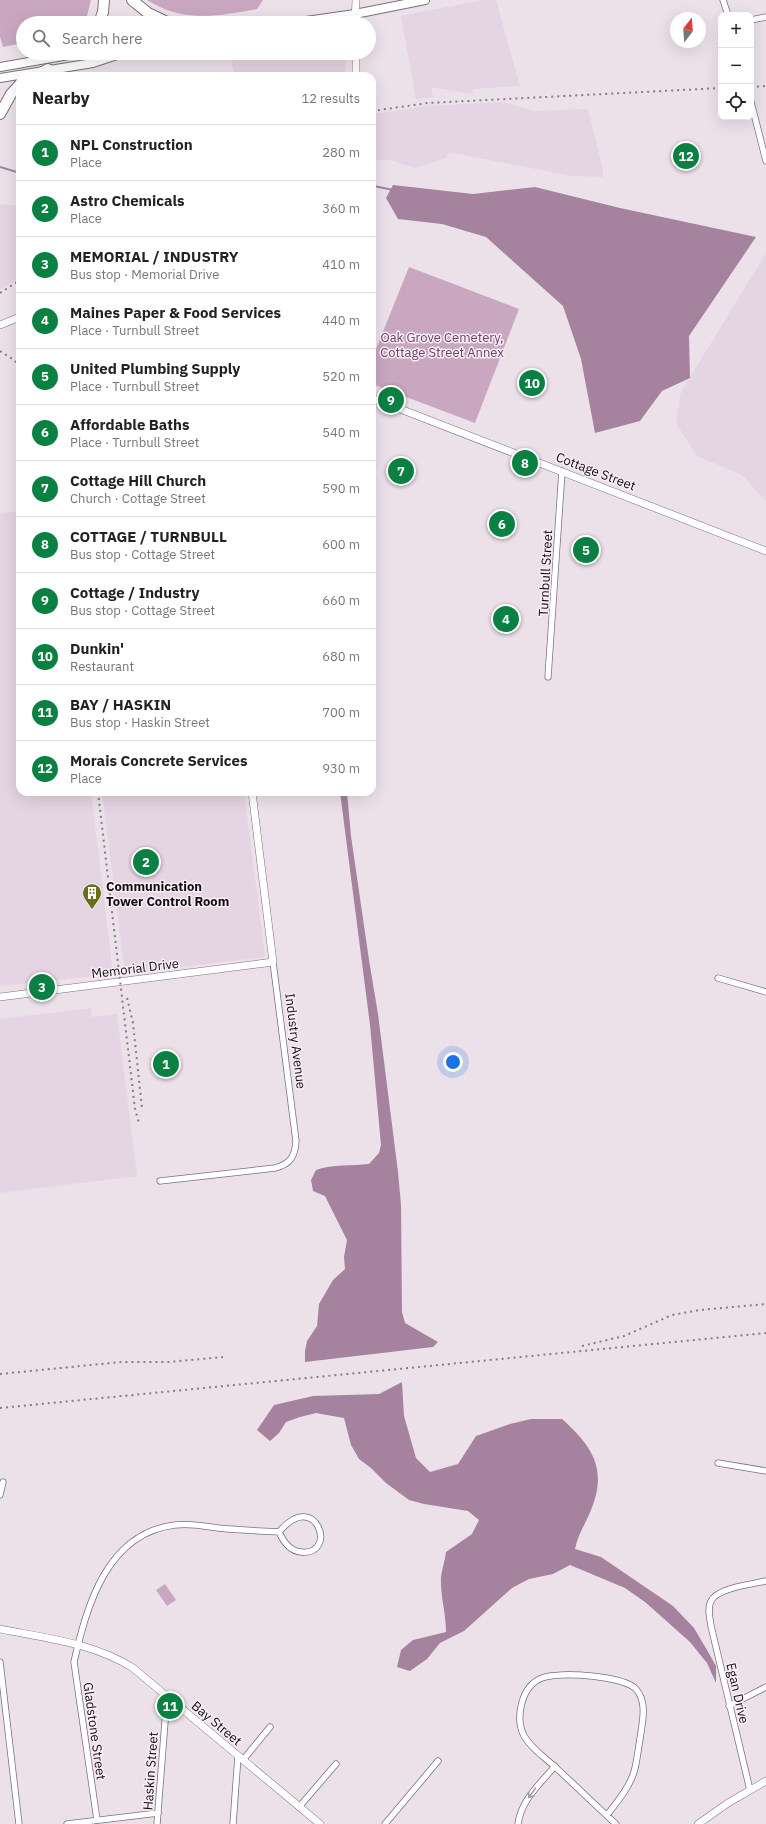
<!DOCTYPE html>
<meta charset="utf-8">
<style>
body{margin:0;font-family:"IBM Plex Sans",sans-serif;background:#f6f6f6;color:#222}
.controls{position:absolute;right:12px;top:12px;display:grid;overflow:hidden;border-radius:8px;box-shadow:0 4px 16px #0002}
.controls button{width:36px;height:36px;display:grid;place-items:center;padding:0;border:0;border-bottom:1px solid #e0e0e0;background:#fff;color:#222;font:20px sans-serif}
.compass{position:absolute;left:670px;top:12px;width:36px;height:36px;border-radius:50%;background:#fff;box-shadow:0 4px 16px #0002;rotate:17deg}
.you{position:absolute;left:453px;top:1062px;width:14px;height:14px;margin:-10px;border:3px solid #fff;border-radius:50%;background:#1a73e8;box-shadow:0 0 0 6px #1a73e833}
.badge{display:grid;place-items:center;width:26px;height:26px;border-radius:50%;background:#0b8043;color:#fff;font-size:13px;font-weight:700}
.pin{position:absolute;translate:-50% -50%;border:2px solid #fff;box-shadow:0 1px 4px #0006}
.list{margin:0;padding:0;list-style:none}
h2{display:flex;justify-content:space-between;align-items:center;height:52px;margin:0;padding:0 16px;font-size:17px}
h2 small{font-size:13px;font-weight:400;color:#767676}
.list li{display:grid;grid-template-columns:26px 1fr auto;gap:12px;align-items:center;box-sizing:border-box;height:56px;padding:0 16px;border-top:1px solid #e0e0e0}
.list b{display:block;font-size:15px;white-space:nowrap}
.list p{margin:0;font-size:13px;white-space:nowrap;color:#767676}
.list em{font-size:13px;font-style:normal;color:#767676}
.icon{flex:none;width:22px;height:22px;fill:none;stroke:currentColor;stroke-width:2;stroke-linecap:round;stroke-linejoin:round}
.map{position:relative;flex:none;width:766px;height:1824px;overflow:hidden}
.search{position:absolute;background:#fff;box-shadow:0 4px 16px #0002;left:16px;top:16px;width:360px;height:44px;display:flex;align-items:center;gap:10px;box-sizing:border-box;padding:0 14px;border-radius:22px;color:#767676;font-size:15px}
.panel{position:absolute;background:#fff;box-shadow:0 4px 16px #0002;left:16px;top:72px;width:360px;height:724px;border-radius:12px}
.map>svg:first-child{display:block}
.built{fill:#e5d4e1}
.green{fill:#c9a7c1}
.water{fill:#a5839e}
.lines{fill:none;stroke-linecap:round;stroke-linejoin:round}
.stream{stroke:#a5839e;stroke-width:2}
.minor-casing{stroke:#7b7178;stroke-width:7}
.tertiary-casing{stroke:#7b7178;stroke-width:8}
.secondary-casing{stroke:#7b7178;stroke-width:8}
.primary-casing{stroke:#7b7178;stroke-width:10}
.motorway-casing{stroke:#7b7178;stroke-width:12}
.minor{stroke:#fff;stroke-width:5.5}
.tertiary{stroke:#fff;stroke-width:7}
.secondary{stroke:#fff;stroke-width:7}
.primary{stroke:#fff;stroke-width:8}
.motorway{stroke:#fff;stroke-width:10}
.rail{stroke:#857d82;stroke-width:2;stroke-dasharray:2 4;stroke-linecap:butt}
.oneway{stroke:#9f9e9f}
.labels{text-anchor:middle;stroke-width:3;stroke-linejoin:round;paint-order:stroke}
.park-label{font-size:13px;fill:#6e3f65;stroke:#f9eef6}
.street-label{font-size:13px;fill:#100d0f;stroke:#f9eef6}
.poi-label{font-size:13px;font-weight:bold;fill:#100d0f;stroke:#f9eef6;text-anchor:start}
</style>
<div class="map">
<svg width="766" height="1824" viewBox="0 0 766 1824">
<rect width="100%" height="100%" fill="#ece1e9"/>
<!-- built -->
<g class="built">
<polygon points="483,0 496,0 520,86 472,89 473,94 431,87 433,97 416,99 401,16"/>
<polygon points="230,53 344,53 346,76 234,76"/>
<polygon points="502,102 535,111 588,109 603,170 603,177 572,176 449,152 446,158 414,168 390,160 372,160 372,114 428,106"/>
<polygon points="0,204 18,206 20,208 20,277 0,290"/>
<polygon points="766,253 766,501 742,475 697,456 676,423 681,392"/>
<polygon points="20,511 20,792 91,792 113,974 0,986 0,513"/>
<polygon points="102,792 244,792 265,957 125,974"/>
<polygon points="91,1008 92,1017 117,1014 137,1176 0,1193 0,1019"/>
</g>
<!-- green -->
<g class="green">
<polygon points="0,0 91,0 87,16 72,23 44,23 36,20 35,23 23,23 23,43 3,47 0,37"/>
<path d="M147 0H263L257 9C217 16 183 23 147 0Z"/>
<polygon points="409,267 519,309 475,423 372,384 372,359"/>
<polygon points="165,1584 176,1600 167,1606 156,1590"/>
</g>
<!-- water -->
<g class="water">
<polygon points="393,185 473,194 535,187 620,208 756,237 689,336 690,378 662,391 640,421 595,433 581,359 563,306 486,237 442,224 398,219 386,198"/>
<path d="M340 792H347L351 836 369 960 378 1014 398 1172 401 1205 402 1312 405 1323 438 1342 433 1347 305 1362V1351L307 1341 317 1326 319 1304 333 1280 345 1269 344 1257 347 1240 325 1196 313 1191 311 1180 316 1170C333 1164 352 1166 369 1164L379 1153 381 1145 370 1025Z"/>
<path d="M402 1382 404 1416 416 1458 430 1472 458 1464 476 1436 510 1424 531 1419H562C592 1446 608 1469 591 1510 586 1523 578 1534 575 1549L601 1557 673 1606 694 1628 707 1650 716 1666V1683L707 1663 690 1642 645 1602 625 1588 570 1565 553 1574 529 1579 512 1588 464 1631 440 1643 427 1659 410 1671 397 1667 401 1650 413 1640 446 1632C446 1613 440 1596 441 1577 442 1569 445 1560 446 1552L472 1534 479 1520 468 1511 424 1504 409 1500 386 1483 371 1468 359 1459 351 1445 344 1418 316 1413 300 1417 286 1422 279 1433 270 1441 257 1430 274 1405 313 1396 379 1394Z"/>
</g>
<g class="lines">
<!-- stream -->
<g class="stream">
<polyline points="0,167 20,173"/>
<polyline points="374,186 393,190"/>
</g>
<defs>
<g id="minor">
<polyline points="723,0 728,15"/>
<polyline points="751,20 766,17"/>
<polyline points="751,102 766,161"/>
<polyline points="548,677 562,471"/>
<polyline points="718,978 766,992"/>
<path d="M160 1181 275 1168C290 1164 295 1157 296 1141L273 962"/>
<polyline points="718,1463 766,1471"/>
<polyline points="0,1495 3,1482"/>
<polyline points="0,1662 19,1824"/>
<polyline points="729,1706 766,1687"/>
<polyline points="243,1760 270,1727"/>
<path d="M750 1790 711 1626C710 1618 707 1609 711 1601 717 1588 752 1584 766 1581"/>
<polyline points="299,1807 336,1764"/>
<path d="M607 1815C617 1802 629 1788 634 1772 637 1762 638 1750 640 1739 642 1723 648 1703 636 1689 624 1676 559 1671 542 1678 521 1686 515 1718 524 1736 531 1748 544 1757 554 1766 575 1785 595 1805 616 1824"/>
<path d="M97 1820 74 1662C87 1605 107 1533 175 1525 190 1523 204 1526 218 1528 238 1530 259 1531 279 1532 316 1487 339 1556 301 1552 290 1551 283 1541 279 1532"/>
<polyline points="67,1824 158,1813"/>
<polyline points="157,1824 167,1696"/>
<polyline points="233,1824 238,1756"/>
<polyline points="385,1824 438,1761"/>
<path d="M518 1824C521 1800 540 1784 555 1766"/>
</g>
<g id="tertiary">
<polyline points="355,23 356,0"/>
<polyline points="356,53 356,76"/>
<polyline points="0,997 273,962 252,792"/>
</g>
<g id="secondary">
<polyline points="0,325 20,317"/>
<polyline points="372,398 766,551"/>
<path d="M0 1629C45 1638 94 1643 133 1668L320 1824"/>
<polyline points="698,1824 728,1803 766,1781"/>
</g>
<g id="primary">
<polyline points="292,23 355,14 425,0"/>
<polyline points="0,67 80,53"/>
<polyline points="0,78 93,63 123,53"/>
</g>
<g id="motorway">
<polyline points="132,0 148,13 169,23"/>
<polyline points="99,23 103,12 104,0"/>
<polyline points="48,57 62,53"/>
<polyline points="35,76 48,69"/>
<polyline points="0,114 11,94 20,84"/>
</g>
</defs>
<!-- minor casing -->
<use href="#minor" class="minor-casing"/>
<!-- tertiary casing -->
<use href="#tertiary" class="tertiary-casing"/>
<!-- secondary casing -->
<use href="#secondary" class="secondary-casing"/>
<!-- primary casing -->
<use href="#primary" class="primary-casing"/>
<!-- motorway casing -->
<use href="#motorway" class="motorway-casing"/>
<!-- minor -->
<use href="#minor" class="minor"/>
<!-- tertiary -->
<use href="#tertiary" class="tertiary"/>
<!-- secondary -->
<use href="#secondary" class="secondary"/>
<!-- primary -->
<use href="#primary" class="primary"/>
<!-- motorway -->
<use href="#motorway" class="motorway"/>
<!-- rail -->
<g class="rail">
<polyline points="751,87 766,86"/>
<polyline points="372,111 428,103 721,88"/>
<polyline points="0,293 20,280"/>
<polyline points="0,351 14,360 20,366"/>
<polyline points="98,792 135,1109 139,1123"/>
<polyline points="127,998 133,1023 142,1108"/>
<polyline points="582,1346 624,1336 672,1315 700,1310 766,1304"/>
<polyline points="0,1374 121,1362 169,1362 223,1357"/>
<polyline points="0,1408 766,1333"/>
</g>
</g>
<!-- one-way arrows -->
<defs><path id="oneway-shaft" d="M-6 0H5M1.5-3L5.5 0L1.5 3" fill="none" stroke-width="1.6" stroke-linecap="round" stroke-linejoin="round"/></defs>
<use class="oneway" href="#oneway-shaft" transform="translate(532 1793) rotate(126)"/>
<!-- icons -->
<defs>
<symbol id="building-pin" viewBox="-11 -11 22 30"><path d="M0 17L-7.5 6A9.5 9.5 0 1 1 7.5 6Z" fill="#676f17" stroke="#f9eef6"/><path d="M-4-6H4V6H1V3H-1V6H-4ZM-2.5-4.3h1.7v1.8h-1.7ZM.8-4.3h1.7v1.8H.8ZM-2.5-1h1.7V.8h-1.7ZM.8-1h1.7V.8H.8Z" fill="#fff"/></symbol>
</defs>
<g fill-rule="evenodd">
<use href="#building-pin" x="81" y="882" width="22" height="30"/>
</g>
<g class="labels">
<!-- park labels -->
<g class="park-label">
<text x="442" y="342">Oak Grove Cemetery,<tspan x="442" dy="15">Cottage Street Annex</tspan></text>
</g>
<!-- street labels -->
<g class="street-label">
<text transform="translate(596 471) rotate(21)" y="5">Cottage Street</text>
<text transform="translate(545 573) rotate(-87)" y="5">Turnbull Street</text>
<text transform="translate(135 968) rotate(-7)" y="5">Memorial Drive</text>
<text transform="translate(296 1041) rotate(83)" y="5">Industry Avenue</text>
<text transform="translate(738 1693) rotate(77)" y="5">Egan Drive</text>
<text transform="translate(217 1723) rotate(40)" y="5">Bay Street</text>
<text transform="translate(95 1731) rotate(82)" y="5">Gladstone Street</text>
<text transform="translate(150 1771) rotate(-86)" y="5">Haskin Street</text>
</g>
<!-- poi labels -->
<g class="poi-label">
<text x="106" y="891">Communication<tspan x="106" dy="15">Tower Control Room</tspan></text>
</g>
</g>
</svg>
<div class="controls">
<button>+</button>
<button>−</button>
<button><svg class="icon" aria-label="locate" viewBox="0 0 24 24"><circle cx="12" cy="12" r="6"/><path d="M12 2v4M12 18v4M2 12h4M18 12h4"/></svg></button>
</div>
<svg class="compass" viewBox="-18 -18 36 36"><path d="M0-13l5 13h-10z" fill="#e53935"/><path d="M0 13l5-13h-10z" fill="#767676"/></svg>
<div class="you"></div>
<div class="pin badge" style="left:166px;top:1064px">1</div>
<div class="pin badge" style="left:146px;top:862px">2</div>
<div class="pin badge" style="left:42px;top:987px">3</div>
<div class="pin badge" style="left:506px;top:619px">4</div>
<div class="pin badge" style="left:586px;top:550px">5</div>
<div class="pin badge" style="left:502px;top:524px">6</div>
<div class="pin badge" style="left:401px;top:471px">7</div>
<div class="pin badge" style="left:525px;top:463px">8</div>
<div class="pin badge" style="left:391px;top:400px">9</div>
<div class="pin badge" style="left:532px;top:383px">10</div>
<div class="pin badge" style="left:170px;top:1706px">11</div>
<div class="pin badge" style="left:686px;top:156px">12</div>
<div class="search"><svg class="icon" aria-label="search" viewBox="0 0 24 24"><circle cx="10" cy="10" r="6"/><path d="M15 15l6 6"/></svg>Search here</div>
<section class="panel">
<h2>Nearby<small>12 results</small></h2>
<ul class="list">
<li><span class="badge">1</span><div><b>NPL Construction</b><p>Place</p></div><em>280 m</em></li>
<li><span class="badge">2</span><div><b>Astro Chemicals</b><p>Place</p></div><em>360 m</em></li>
<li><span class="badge">3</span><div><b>MEMORIAL / INDUSTRY</b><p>Bus stop · Memorial Drive</p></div><em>410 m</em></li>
<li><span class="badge">4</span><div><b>Maines Paper &amp; Food Services</b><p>Place · Turnbull Street</p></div><em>440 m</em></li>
<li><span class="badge">5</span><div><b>United Plumbing Supply</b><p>Place · Turnbull Street</p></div><em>520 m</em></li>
<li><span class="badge">6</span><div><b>Affordable Baths</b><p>Place · Turnbull Street</p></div><em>540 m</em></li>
<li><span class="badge">7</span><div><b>Cottage Hill Church</b><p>Church · Cottage Street</p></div><em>590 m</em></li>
<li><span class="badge">8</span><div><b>COTTAGE / TURNBULL</b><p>Bus stop · Cottage Street</p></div><em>600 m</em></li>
<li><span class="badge">9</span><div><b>Cottage / Industry</b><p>Bus stop · Cottage Street</p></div><em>660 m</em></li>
<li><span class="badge">10</span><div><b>Dunkin'</b><p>Restaurant</p></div><em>680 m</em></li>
<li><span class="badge">11</span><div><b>BAY / HASKIN</b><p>Bus stop · Haskin Street</p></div><em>700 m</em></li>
<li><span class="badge">12</span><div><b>Morais Concrete Services</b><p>Place</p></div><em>930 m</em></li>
</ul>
</section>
</div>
